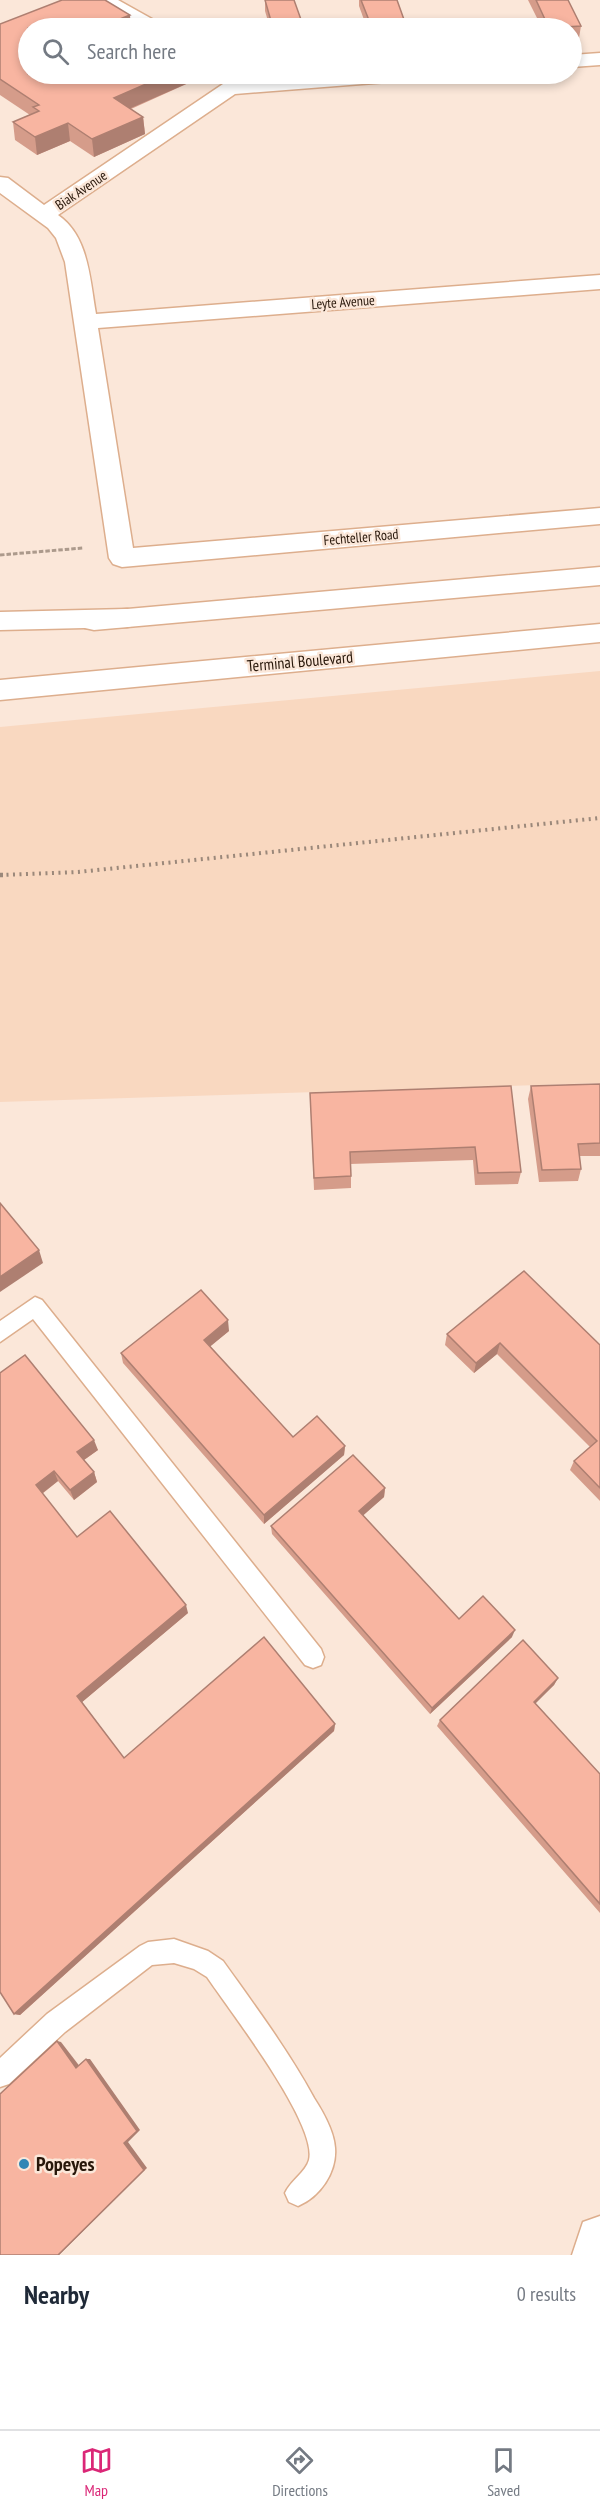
<!DOCTYPE html>
<style>
body{margin:0;font-family:"PT Sans Narrow",sans-serif;background:#f2f2f3;color:#1f2937}
.list{margin:0;padding:0;list-style:none}
h2{display:flex;justify-content:space-between;align-items:center;height:78px;margin:0;padding:0 24px;font-size:26px}
h2 small{font-size:20px;font-weight:400;color:#747a83}
.icon{flex:none;width:33px;height:33px;fill:none;stroke:currentColor;stroke-width:2;stroke-linecap:round;stroke-linejoin:round}
.map{position:relative;flex:none;width:600px;height:2255px;overflow:hidden}
.search{position:absolute;background:#fff;box-shadow:0 3px 9px #0003;left:18px;right:18px;top:18px;height:66px;display:flex;align-items:center;gap:15px;box-sizing:border-box;padding:0 21px;border-radius:33px;color:#747a83;font-size:22px}
.sheet{height:174px;background:#fff}
nav{display:flex;justify-content:space-around;align-items:center;box-sizing:border-box;height:84px;border-top:2px solid #e0e1e3;background:#fff;font-size:16px;color:#747a83}
nav a{display:grid;justify-items:center;gap:3px}
nav .on{color:#db2777}
.map>svg:first-child{display:block}
.built{fill:#f9d8c0}
.lines{fill:none;stroke-linecap:round;stroke-linejoin:round}
.service-casing{stroke:#ddae8d;stroke-width:3}
.minor-casing{stroke:#ddae8d;stroke-width:3}
.secondary-casing{stroke:#ddae8d;stroke-width:3}
.primary-casing{stroke:#ddae8d;stroke-width:3}
.path{stroke:#ac9a8c;stroke-width:3;stroke-dasharray:4.5 2;stroke-linecap:butt}
.service{fill:#fff;fill-rule:evenodd}
.minor{fill:#fff;fill-rule:evenodd}
.secondary{fill:#fff;fill-rule:evenodd}
.primary{fill:#fff;fill-rule:evenodd}
.rail-far1{stroke:#9b887a;stroke-width:4;stroke-dasharray:2 4.5;stroke-linecap:butt}
.rail{stroke:#9b887a;stroke-width:4.5;stroke-dasharray:3 6;stroke-linecap:butt}
.wall{fill:#d59c8a}
.shaded-wall{fill:#ae7f71}
.building{fill:#f8b5a1;stroke:#ae7f71;stroke-width:1.5}
.poi-dot{fill:#3086b5;stroke:#fbe7d9;stroke-width:2}
.labels{text-anchor:middle;stroke-width:5;stroke-linejoin:round;paint-order:stroke}
.far-street-label{font-size:14px;fill:#28170a;stroke:#fbe7d9}
.street-label{font-size:16px;fill:#28170a;stroke:#fbe7d9}
.near-poi-label{font-size:20px;font-weight:bold;fill:#28170a;stroke:#fbe7d9;text-anchor:start}
</style>
<div class="map">
<svg width="600" height="2255" viewBox="0 0 600 2255">
<rect width="100%" height="100%" fill="#fbe7d9"/>
<!-- built -->
<polygon class="built" points="600,671 600,1083 0,1102 0,727"/>
<g class="lines">
<defs>
<g id="service">
<polygon points="35,1297 42,1300 321,1649 324,1657 321,1665 313,1668 305,1665 33,1319 0,1342 0,1321"/>
<path d="M174 1939 208 1951 223 1961C255 2006 288 2050 314 2098 323 2112 334 2131 335 2148 337 2172 320 2197 298 2206L289 2202 285 2193C290 2181 306 2172 309 2160 318 2124 230 2011 207 1977L194 1969 174 1963 152 1965 65 2032 9 2084 0 2087V2058L47 2014 140 1946 148 1942Z"/>
</g>
<g id="minor">
<polygon points="95,0 118,0 161,24 164,28 141,28 97,4"/>
<polygon points="600,53 600,65 572,67 572,55"/>
<path d="M341 74H423L420 78 413 80 235 94 58 215C89 236 90 281 96 314L600 275V289L98 328 133 548 600 508V524L122 567 113 564 109 558 65 262 56 238 48 228 0 193V177L8 178 44 205 223 84Z"/>
<polygon points="600,2216 600,2255 572,2255 583,2222"/>
</g>
<g id="secondary">
<polygon points="600,567 600,585 94,630 85,628 81,621 85,614 94,612"/>
<polygon points="600,624 600,642 0,700 0,680"/>
</g>
<polygon id="primary" points="127,609 136,611 140,618 136,625 127,627 0,630 0,612"/>
</defs>
<!-- service casing -->
<use href="#service" class="service-casing"/>
<!-- minor casing -->
<use href="#minor" class="minor-casing"/>
<!-- secondary casing -->
<use href="#secondary" class="secondary-casing"/>
<!-- primary casing -->
<use href="#primary" class="primary-casing"/>
<!-- path -->
<polyline class="path" points="0,555 83,548"/>
<!-- service -->
<use href="#service" class="service"/>
<!-- minor -->
<use href="#minor" class="minor"/>
<!-- secondary -->
<use href="#secondary" class="secondary"/>
<!-- primary -->
<use href="#primary" class="primary"/>
<!-- rail-far1 -->
<polyline class="rail-far1" points="0,875 78,872 600,818"/>
<!-- rail -->
<polyline class="rail" points="0,875 3,875"/>
</g>
<!-- wall -->
<g class="wall">
<polygon points="265,0 304,28 270,28 265,11"/>
<polygon points="359,0 397,0 407,28 367,28 359,6"/>
<polygon points="528,0 568,0 581,26 579,38 572,39 572,28 542,28"/>
<polygon points="0,24 28,74 91,82 202,77 131,109 143,117 145,134 94,157 70,141 37,155 15,140 13,122 30,115 0,95"/>
<polygon points="600,1084 600,1156 579,1156 581,1169 578,1181 539,1182 528,1099 531,1086"/>
<polygon points="511,1086 521,1172 518,1184 475,1185 473,1160 350,1164 351,1176 351,1188 314,1190 310,1093"/>
<polygon points="229,1331 210,1346 293,1437 345,1446 344,1455 264,1524 123,1363 121,1353"/>
<polygon points="447,1334 600,1345 600,1501 570,1470 574,1461 590,1447 497,1354 474,1373 445,1345"/>
<polygon points="0,1373 98,1450 84,1460 94,1472 97,1482 74,1500 58,1481 42,1494 77,1537 188,1613 82,1702 124,1758 335,1724 334,1731 20,2015 14,2014"/>
<polygon points="385,1488 384,1497 363,1515 459,1619 512,1637 430,1714 272,1534 271,1526"/>
<polygon points="558,1678 554,1685 535,1703 600,1774 600,1913 437,1726 440,1720"/>
</g>
<!-- shaded-wall -->
<g class="shaded-wall">
<polygon points="130,15 131,28 108,28 115,21"/>
<polygon points="169,74 202,74 202,77 115,115 114,98"/>
<polygon points="143,117 145,134 94,157 92,139"/>
<polygon points="68,123 70,141 37,155 35,137"/>
<polygon points="39,1250 43,1263 0,1292 0,1277"/>
<polygon points="228,1320 229,1331 206,1350 204,1340"/>
<polygon points="500,1343 497,1354 474,1373 476,1363"/>
<polygon points="94,1440 98,1450 81,1462 77,1452"/>
<polygon points="345,1446 344,1455 264,1524 264,1515"/>
<polygon points="54,1471 58,1481 40,1495 36,1485"/>
<polygon points="94,1472 97,1482 74,1500 70,1490"/>
<polygon points="385,1488 384,1497 358,1520 359,1511"/>
<polygon points="186,1605 188,1613 81,1703 77,1696"/>
<polygon points="515,1630 512,1637 430,1714 432,1708"/>
<polygon points="558,1678 554,1685 531,1708 534,1702"/>
<polygon points="335,1724 334,1731 20,2015 14,2014"/>
<polygon points="57,2041 61,2042 81,2068 76,2068"/>
<polygon points="86,2059 90,2059 140,2130 128,2142 147,2168 59,2255 58,2255 124,2143"/>
</g>
<!-- building -->
<g class="building">
<polygon points="62,0 105,0 130,15 115,21 119,24 108,28 28,28 28,74 78,74 91,82 111,74 169,74 114,98 143,117 92,139 68,123 35,137 13,122 39,111 33,107 39,105 0,79 0,24"/>
<polygon points="265,0 294,0 304,28 273,28"/>
<polygon points="361,0 397,0 407,28 372,28"/>
<polygon points="536,0 568,0 581,26 549,28"/>
<polygon points="600,1084 600,1143 578,1144 581,1169 542,1170 531,1086"/>
<polygon points="511,1086 521,1172 478,1173 475,1147 350,1152 351,1176 314,1178 310,1093"/>
<polygon points="0,1203 39,1250 0,1277"/>
<polygon points="524,1271 600,1345 600,1488 574,1461 597,1441 500,1343 476,1363 447,1334"/>
<polygon points="201,1290 228,1320 204,1340 293,1437 317,1416 345,1446 264,1515 121,1353"/>
<polygon points="25,1355 94,1440 77,1452 94,1472 70,1490 54,1471 36,1485 77,1537 110,1511 186,1605 77,1696 124,1758 264,1637 335,1724 14,2014 0,1992 0,1373"/>
<polygon points="353,1455 385,1488 359,1511 459,1619 483,1596 515,1630 432,1708 271,1526"/>
<polygon points="523,1640 558,1678 534,1702 600,1774 600,1904 440,1720"/>
<polygon points="57,2041 76,2068 86,2059 137,2131 124,2143 144,2170 58,2255 0,2255 0,2094"/>
</g>
<!-- markers -->
<circle class="poi-dot" cx="24" cy="2164" r="6"/>
<g class="labels">
<!-- far-street labels -->
<g class="far-street-label">
<text transform="translate(81 190) rotate(-34)" y="5">Biak Avenue</text>
<text transform="translate(343 302) rotate(-4)" y="5">Leyte Avenue</text>
<text transform="translate(361 537) rotate(-5)" y="5">Fechteller Road</text>
</g>
<!-- street labels -->
<g class="street-label">
<text transform="translate(300 661) rotate(-5)" y="6">Terminal Boulevard</text>
</g>
<!-- near-poi labels -->
<g class="near-poi-label">
<text x="36" y="2171">Popeyes</text>
</g>
</g>
</svg>
<div class="search"><svg class="icon" aria-label="search" viewBox="0 0 24 24"><circle cx="10" cy="10" r="6"/><path d="M15 15l6 6"/></svg>Search here</div>
</div>
<section class="sheet">
<h2>Nearby<small>0 results</small></h2>
<ul class="list">
</ul>
</section>
<nav>
<a class="on"><svg class="icon" aria-label="map" viewBox="0 0 24 24"><path d="M3 6l6-2 6 2 6-2v14l-6 2-6-2-6 2zM9 4v14M15 6v14"/></svg>Map</a>
<a><svg class="icon" aria-label="directions" viewBox="0 0 24 24"><path d="M12 3l9 9-9 9-9-9zM9 14v-3h6M13 9l2 2-2 2"/></svg>Directions</a>
<a><svg class="icon" aria-label="saved" viewBox="0 0 24 24"><path d="M7 4h10v16l-5-4-5 4z"/></svg>Saved</a>
</nav>
